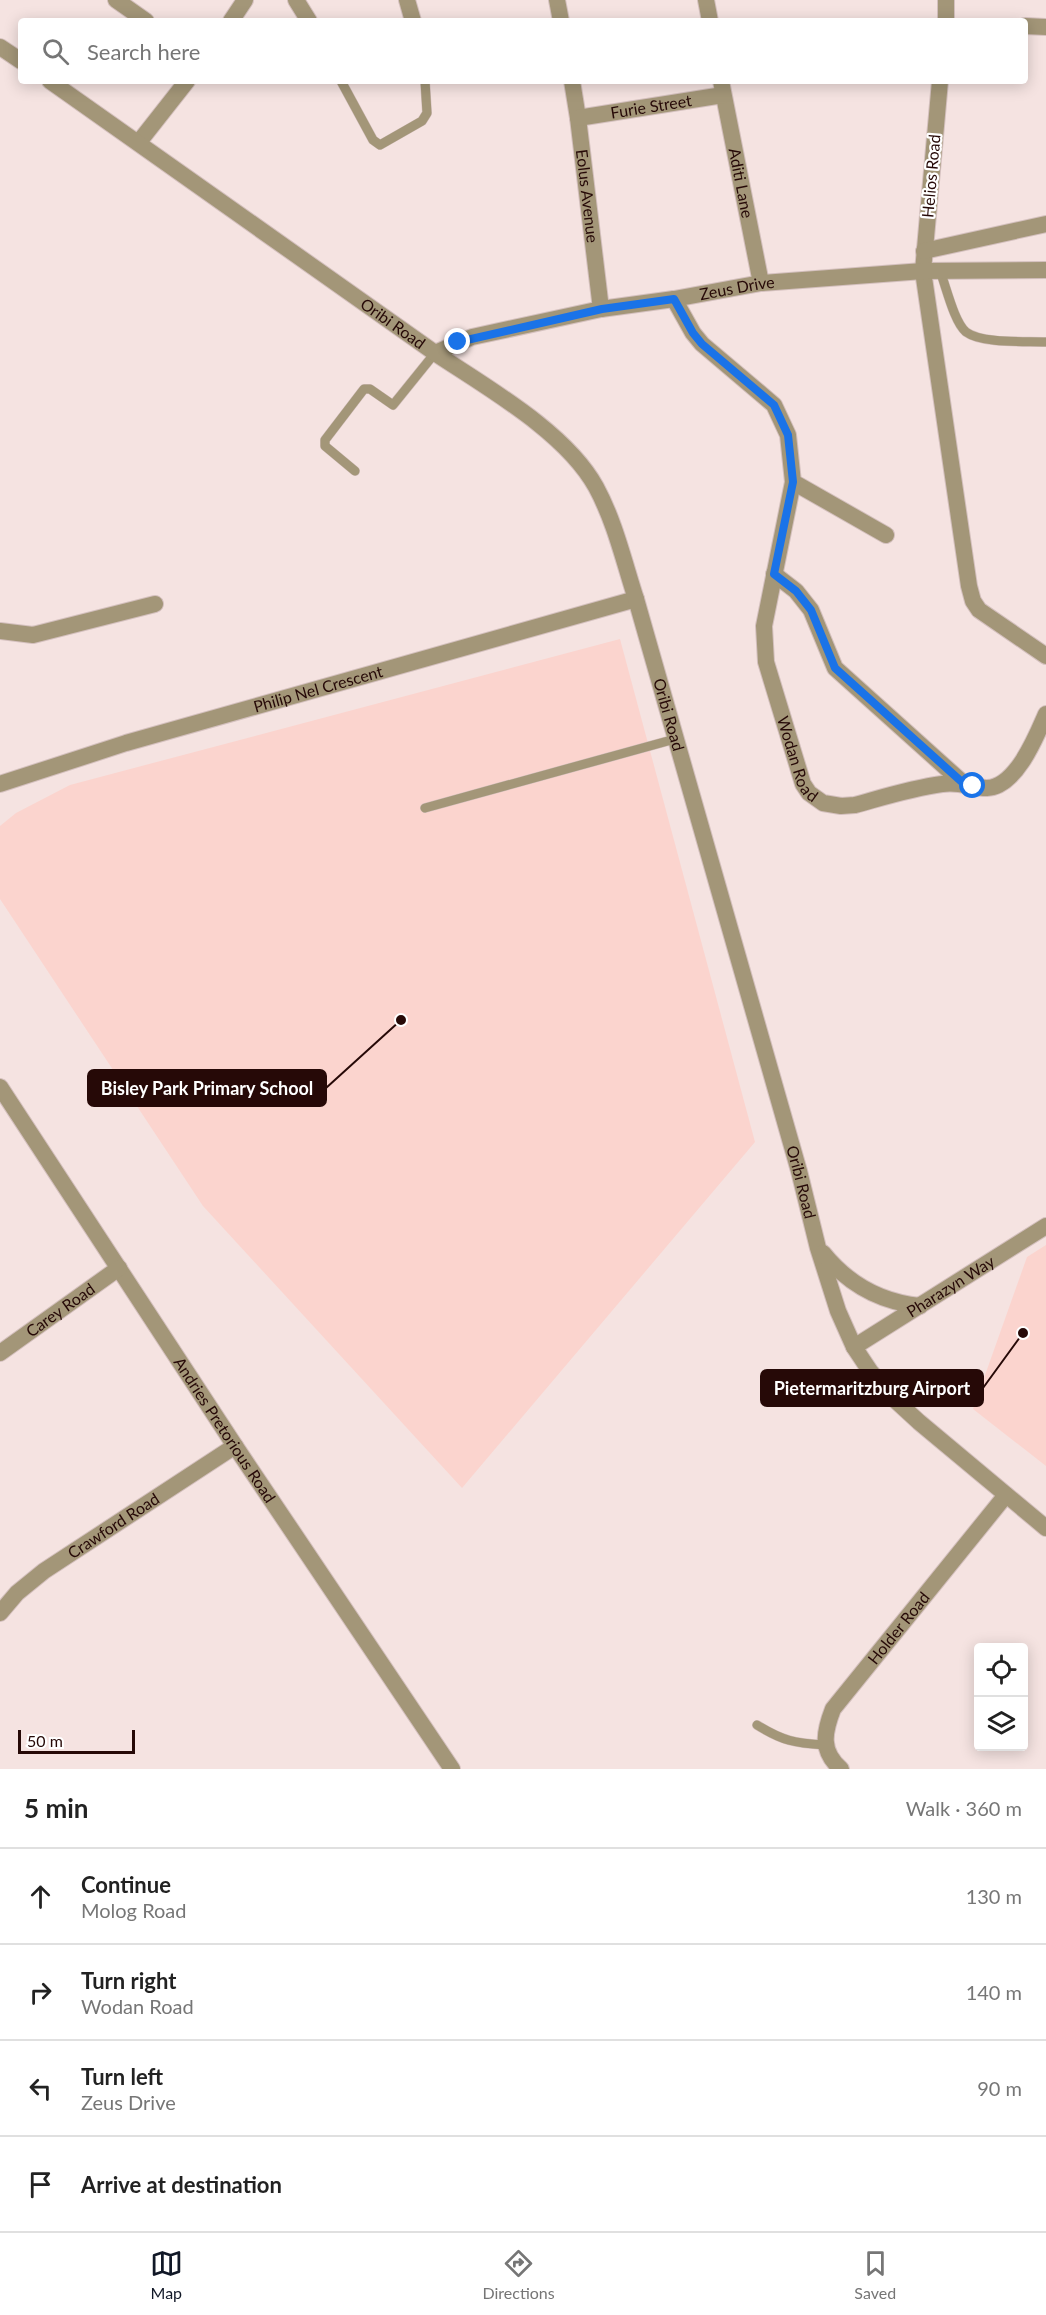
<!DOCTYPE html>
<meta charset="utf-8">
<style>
body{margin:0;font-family:Lato,sans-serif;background:#f2f2f2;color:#222}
.controls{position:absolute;right:18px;bottom:18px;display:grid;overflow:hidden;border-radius:6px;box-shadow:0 3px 15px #0003}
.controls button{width:54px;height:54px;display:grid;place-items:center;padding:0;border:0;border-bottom:2px solid #e0e0e0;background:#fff;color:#222;font:30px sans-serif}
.scale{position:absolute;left:18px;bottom:15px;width:117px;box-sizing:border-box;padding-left:6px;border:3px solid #260907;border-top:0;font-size:16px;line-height:21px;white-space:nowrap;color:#260907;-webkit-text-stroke:4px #fff;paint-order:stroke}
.stop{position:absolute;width:18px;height:18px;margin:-14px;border:4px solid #1a73e8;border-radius:50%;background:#fff}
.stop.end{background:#1a73e8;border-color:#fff;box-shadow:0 2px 6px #0008}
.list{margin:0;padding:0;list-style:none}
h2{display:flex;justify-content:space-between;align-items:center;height:78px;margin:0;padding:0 24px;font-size:26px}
h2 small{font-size:20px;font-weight:400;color:#767676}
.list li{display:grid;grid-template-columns:39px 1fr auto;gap:18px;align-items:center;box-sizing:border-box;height:96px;padding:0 24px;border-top:2px solid #e0e0e0}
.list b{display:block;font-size:22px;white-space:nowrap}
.list p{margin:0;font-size:20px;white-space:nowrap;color:#767676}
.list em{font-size:20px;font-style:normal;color:#767676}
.icon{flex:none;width:33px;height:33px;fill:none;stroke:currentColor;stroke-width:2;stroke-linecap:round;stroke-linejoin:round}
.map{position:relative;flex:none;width:1046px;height:1769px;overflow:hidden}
.search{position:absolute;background:#fff;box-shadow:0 3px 15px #0003;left:18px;right:18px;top:18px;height:66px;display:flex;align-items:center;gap:15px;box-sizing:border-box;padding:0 21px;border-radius:6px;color:#767676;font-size:22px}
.sheet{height:462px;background:#fff}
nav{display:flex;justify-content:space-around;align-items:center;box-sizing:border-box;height:84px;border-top:2px solid #e0e0e0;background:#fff;font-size:16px;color:#767676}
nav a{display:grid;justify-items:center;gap:3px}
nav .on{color:#111827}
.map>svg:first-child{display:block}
.built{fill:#fbd4ce}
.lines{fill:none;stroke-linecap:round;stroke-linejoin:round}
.service-casing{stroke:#d4c0be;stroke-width:10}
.minor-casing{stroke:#d4c0be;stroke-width:18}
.tertiary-casing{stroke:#d4c0be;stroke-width:18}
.service{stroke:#a39678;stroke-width:9}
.minor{stroke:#a39678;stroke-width:16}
.tertiary{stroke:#a39678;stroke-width:16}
.route{stroke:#1a73e8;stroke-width:8}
.labels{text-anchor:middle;stroke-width:4.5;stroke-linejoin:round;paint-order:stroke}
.street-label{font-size:16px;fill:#260907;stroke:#fff}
.leader{fill:none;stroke:#260907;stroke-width:2}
.callout-dot{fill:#260907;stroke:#fff;stroke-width:2}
.callout{fill:#260907;stroke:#260907;stroke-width:2}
.callout-label{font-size:18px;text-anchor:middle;font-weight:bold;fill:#fff}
</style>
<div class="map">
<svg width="1046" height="1769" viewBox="0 0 1046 1769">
<rect width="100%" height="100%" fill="#f5e3e1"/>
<!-- built -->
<g class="built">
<polygon points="620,639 755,1142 462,1488 203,1206 0,899 0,826 16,813 70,785"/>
<polygon points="1046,1245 1046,1466 973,1409 1027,1257"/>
</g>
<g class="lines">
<defs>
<g id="service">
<polyline points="341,81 373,140 380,145 422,121 427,113 425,81"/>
<path d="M940 271C946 286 954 322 966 332 982 344 1026 341 1046 342"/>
<polyline points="355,471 325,446 325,440 364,389 370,389 393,405 435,353"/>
<polyline points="425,808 675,739"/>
<path d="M757 1725C783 1741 794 1743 825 1745"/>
</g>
<g id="minor">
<polyline points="116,0 146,21"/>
<polyline points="296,0 309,21"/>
<polyline points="407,0 413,21"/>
<polyline points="557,0 561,21"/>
<polyline points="706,0 710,21"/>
<polyline points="231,21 245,0"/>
<polyline points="946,21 946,0"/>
<polyline points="1025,26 1046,27"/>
<path id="s1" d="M572 81 578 118 601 309"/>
<path id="s2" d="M721 81 761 283"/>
<polyline points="940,81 923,271 969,586 973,601 979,610 1046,656"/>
<path id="s3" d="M578 118 723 95"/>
<polyline points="139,142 187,81"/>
<polyline points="924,251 1046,224"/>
<polyline points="674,299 693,333 702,344 774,405 788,435 793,482 886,535"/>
<path id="s4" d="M435 353 472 337 601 309 674 299 761 283 923 271 1046 270"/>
<path id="s5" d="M793 482 764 626 766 662 803 784 809 793 823 803 841 806 855 805C884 797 912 788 942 784 960 781 971 788 987 788 1016 787 1036 737 1046 714"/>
<polyline points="774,574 796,591 811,610 835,668 963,783"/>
<polyline points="0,631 33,635 155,604"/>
<path id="s6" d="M0 784 126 743 636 599"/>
<path id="s7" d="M0 1087 235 1446 452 1769"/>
<path id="s8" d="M854 1347 1046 1226"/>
<path id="s9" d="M0 1353 119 1268"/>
<path id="s10" d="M0 1613 17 1593 44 1571 235 1446"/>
<path id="s11" d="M841 1769C820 1751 824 1732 833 1709L1006 1495"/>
</g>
<g id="tertiary">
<polyline points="0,47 21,61"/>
<path id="s12" d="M50 81 435 353C486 387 566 432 596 487 615 522 624 562 636 599L799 1171 818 1248 838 1311 854 1347 870 1371 894 1399 919 1422 1046 1528"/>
<path d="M823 1253C848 1284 881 1302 920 1306"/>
</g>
</defs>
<!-- service casing -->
<use href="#service" class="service-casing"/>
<!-- minor casing -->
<use href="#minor" class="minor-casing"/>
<!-- tertiary casing -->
<use href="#tertiary" class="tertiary-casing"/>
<!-- service -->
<use href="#service" class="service"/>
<!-- minor -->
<use href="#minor" class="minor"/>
<!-- tertiary -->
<use href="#tertiary" class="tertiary"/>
</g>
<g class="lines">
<!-- route -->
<polyline class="route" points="458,342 602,309 674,299 693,333 702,344 774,405 788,435 793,482 774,574 796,591 811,610 835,668 963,783 973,786"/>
</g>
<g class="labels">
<!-- street labels -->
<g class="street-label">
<text dy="6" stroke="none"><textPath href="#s3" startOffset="74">Furie Street</textPath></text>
<text transform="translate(931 176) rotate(-85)" y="6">Helios Road</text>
<text dy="6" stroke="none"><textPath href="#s2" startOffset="104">Aditi Lane</textPath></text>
<text dy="6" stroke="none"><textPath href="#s1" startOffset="116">Eolus Avenue</textPath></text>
<text dy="6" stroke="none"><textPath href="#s4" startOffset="310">Zeus Drive</textPath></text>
<text dy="6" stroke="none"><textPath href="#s12" startOffset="420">Oribi Road</textPath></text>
<text dy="6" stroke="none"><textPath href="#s6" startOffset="332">Philip Nel Crescent</textPath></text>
<text dy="6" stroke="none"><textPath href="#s12" startOffset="922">Oribi Road</textPath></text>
<text dy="6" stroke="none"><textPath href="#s5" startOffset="285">Wodan Road</textPath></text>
<text dy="6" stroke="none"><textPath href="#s12" startOffset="1408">Oribi Road</textPath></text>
<text dy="6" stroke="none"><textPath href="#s8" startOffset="114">Pharazyn Way</textPath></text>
<text dy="6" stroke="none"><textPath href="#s9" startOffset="74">Carey Road</textPath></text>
<text dy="6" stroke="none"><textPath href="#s7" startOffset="410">Andries Pretorious Road</textPath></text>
<text dy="6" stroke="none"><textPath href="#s10" startOffset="144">Crawford Road</textPath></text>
<text dy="6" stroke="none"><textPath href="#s11" startOffset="170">Holder Road</textPath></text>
</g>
</g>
<!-- callouts -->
<path class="leader" d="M401 1020L326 1088M1023 1333L983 1388"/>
<g class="callout-dot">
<circle cx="401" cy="1020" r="6"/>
<circle cx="1023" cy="1333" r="6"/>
</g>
<g class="callout">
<rect x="88" y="1070" width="238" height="36" rx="6"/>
<rect x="761" y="1370" width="222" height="36" rx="6"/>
</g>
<g class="callout-label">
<text x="207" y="1095">Bisley Park Primary School</text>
<text x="872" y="1395">Pietermaritzburg Airport</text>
</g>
</svg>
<div class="controls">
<button><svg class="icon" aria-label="locate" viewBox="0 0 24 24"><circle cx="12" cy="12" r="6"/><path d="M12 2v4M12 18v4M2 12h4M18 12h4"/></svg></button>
<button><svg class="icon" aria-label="layers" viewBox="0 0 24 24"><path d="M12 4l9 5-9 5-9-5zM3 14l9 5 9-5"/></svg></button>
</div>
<div class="scale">50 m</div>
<div class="stop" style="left:973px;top:786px"></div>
<div class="stop end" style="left:458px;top:342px"></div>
<div class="search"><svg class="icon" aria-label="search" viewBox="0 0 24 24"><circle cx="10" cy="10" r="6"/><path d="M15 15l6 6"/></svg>Search here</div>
</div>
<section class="sheet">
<h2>5 min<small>Walk · 360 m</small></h2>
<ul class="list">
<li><svg class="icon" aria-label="ahead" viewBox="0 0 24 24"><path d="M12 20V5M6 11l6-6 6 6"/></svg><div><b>Continue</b><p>Molog Road</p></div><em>130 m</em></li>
<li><svg class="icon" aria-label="right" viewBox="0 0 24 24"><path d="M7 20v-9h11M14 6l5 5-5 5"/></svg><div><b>Turn right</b><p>Wodan Road</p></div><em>140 m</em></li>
<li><svg class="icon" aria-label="left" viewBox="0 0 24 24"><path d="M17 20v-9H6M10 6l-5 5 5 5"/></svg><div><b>Turn left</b><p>Zeus Drive</p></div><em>90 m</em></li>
<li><svg class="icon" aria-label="arrive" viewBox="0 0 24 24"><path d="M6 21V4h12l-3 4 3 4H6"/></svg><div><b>Arrive at destination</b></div></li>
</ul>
</section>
<nav>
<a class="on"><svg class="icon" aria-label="map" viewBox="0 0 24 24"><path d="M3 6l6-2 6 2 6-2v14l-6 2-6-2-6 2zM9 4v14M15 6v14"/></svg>Map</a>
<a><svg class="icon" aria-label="directions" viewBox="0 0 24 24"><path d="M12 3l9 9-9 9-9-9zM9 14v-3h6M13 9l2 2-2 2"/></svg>Directions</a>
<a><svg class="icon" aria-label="saved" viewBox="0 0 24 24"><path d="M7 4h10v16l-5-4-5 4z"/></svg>Saved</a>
</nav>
